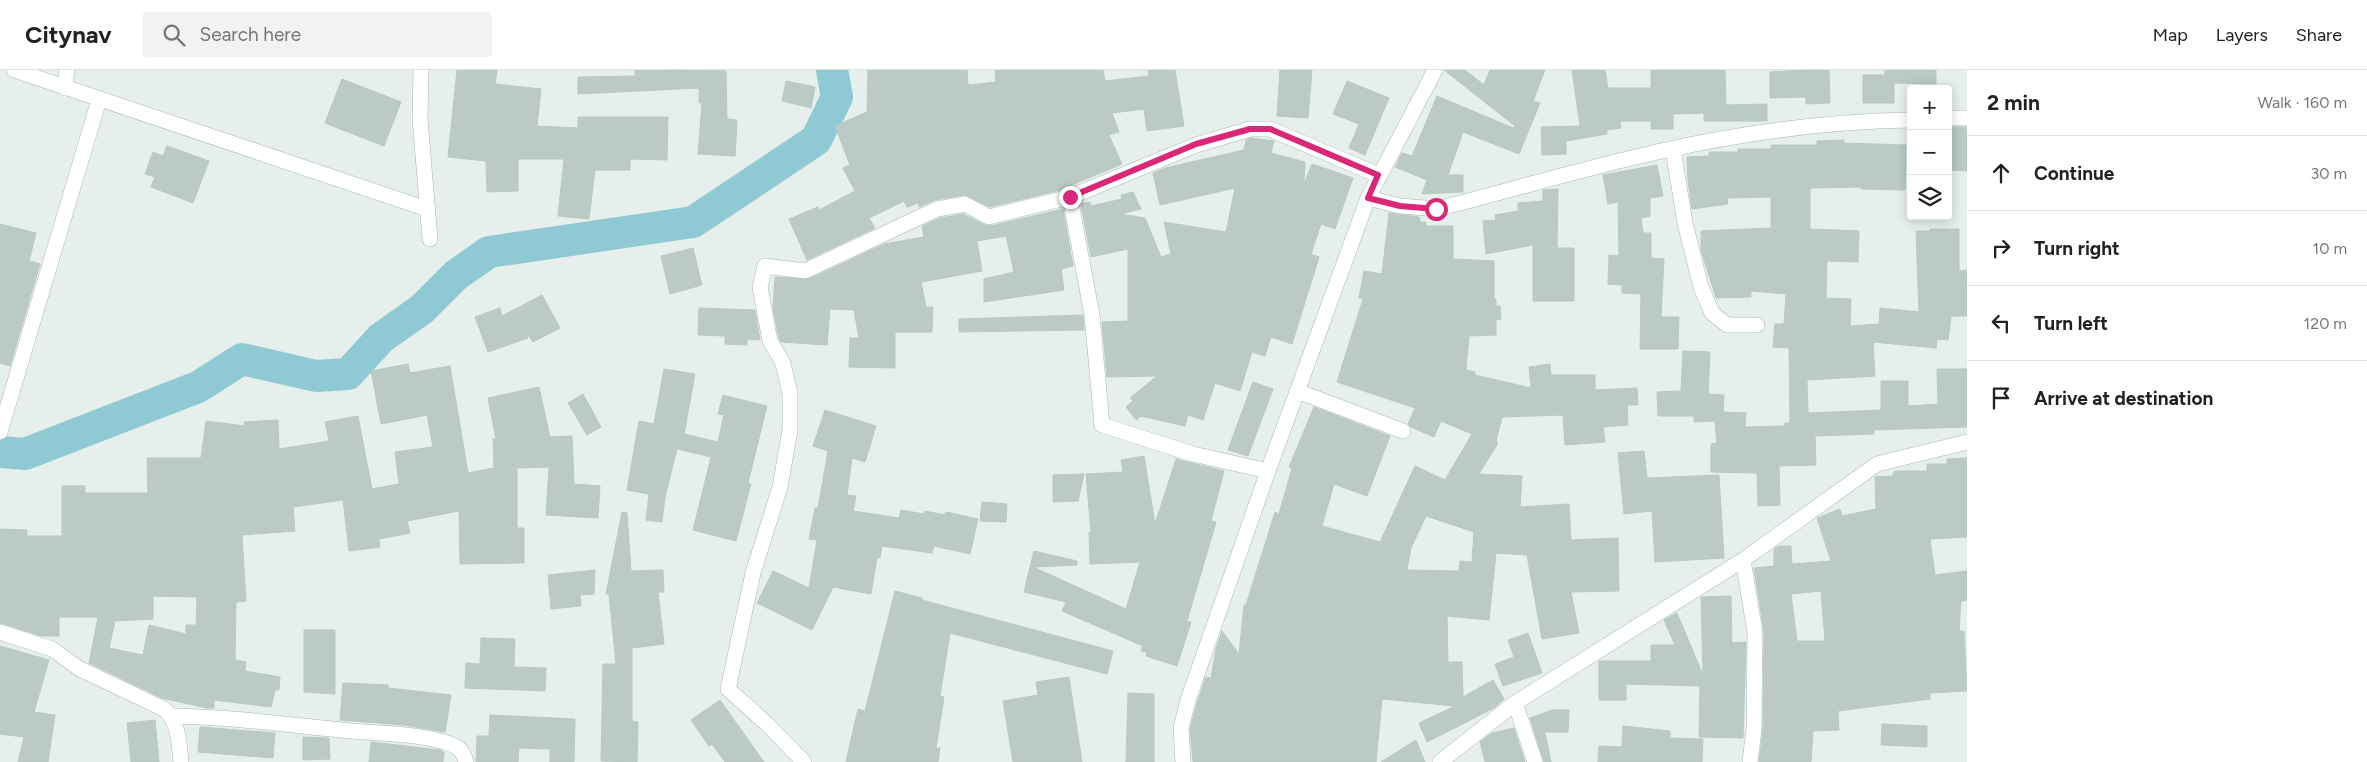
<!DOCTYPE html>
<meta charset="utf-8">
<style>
body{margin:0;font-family:Figtree,sans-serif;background:#f2f2f2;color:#222}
.controls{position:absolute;right:15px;top:15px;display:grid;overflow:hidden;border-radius:5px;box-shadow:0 2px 12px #0003}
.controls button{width:45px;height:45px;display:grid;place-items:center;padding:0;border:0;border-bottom:1px solid #e0e0e0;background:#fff;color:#222;font:25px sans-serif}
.stop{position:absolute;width:15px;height:15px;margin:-11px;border:4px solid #db2777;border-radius:50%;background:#fff}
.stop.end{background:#db2777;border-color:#fff;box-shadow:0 1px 5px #0008}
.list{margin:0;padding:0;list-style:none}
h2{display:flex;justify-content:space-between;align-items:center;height:65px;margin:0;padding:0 20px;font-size:21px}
h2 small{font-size:16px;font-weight:400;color:#767676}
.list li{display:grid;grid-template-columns:32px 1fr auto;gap:15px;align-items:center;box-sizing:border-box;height:75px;padding:0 20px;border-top:1px solid #e0e0e0}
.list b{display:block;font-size:19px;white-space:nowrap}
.list em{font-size:16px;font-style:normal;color:#767676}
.icon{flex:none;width:28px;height:28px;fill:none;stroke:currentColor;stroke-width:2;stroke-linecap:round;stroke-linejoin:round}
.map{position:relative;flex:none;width:1967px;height:692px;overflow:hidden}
header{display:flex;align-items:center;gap:30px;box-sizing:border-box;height:70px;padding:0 25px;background:#fff;border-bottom:1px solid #e0e0e0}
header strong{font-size:24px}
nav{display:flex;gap:28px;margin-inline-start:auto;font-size:18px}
.search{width:350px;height:45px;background:#f2f2f2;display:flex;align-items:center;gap:12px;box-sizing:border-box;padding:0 18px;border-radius:5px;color:#767676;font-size:19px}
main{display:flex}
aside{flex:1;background:#fff}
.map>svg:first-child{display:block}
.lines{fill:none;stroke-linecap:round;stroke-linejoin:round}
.river{stroke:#8ec9d4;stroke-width:32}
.building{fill:#bbcac4;stroke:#b8c9c2;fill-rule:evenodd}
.street-casing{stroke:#a8b8b2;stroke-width:16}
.secondary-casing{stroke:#a4bbb3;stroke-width:16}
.street{stroke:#fff;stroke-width:15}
.secondary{stroke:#fff;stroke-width:15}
.route{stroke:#db2777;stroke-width:6}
</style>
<header>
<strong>Citynav</strong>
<div class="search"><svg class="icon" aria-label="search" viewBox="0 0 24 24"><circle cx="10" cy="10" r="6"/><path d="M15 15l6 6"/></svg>Search here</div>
<nav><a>Map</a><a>Layers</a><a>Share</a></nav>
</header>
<main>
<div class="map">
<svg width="1967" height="692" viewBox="0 0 1967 692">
<rect width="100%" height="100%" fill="#e6efeb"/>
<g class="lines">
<!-- river -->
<polyline class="river" points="0,382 25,384 198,317 242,289 316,306 348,304 381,268 422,239 456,205 489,182 693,152 816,70 837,27 832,0"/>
</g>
<!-- building -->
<g class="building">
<polygon points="457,0 497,0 495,14 541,19 537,56 578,58 578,47 668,47 667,90 630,89 630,100 595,100 589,149 558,146 564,89 518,89 518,121 487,122 486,91 448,87"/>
<polygon points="635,0 726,1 727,49 737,50 735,86 698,84 702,33 699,33 699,18 578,24 578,7 635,6"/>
<polygon points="868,0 967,0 968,15 996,12 995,0 1103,0 1105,11 1149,6 1148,0 1175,0 1184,56 1147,61 1144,39 1112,43 1119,62 1109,65 1122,94 1060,120 990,137 964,125 935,130 919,137 918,133 907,137 904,131 869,148 875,158 807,190 789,149 818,137 819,140 855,121 843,98 850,95 835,56 867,42"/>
<polygon points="1280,0 1312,0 1308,48 1277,46"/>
<polygon points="1444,0 1465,0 1484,15 1490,0 1545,0 1533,31 1540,33 1519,84 1463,62 1448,105 1463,105 1463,122 1422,124 1427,110 1395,97 1402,83 1412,86 1437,26 1513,58 1515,56"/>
<polygon points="1572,0 1605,0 1608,18 1651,18 1651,0 1725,0 1726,35 1767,34 1767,51 1704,51 1704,43 1673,44 1673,59 1651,59 1651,51 1620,51 1621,58 1607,60 1607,64 1566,71 1566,84 1542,85 1541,57 1580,56"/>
<polygon points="1805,0 1829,0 1830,33 1806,34 1806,27 1770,28 1770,2"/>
<polygon points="1885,0 1936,0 1936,14 1894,13 1894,33 1863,33 1863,5 1885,5"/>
<polygon points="342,9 401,32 384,76 325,53"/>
<polygon points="786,11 815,17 811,38 782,31"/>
<polygon points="1347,11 1389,28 1365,85 1349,78 1359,54 1333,44"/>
<polygon points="1948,57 1967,57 1967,101 1948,100"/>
<polygon points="1251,68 1274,71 1271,83 1305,92 1304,114 1312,94 1353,108 1335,159 1321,154 1311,184 1319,187 1292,274 1271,267 1265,286 1252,282 1240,321 1215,313 1203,350 1188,345 1185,356 1141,346 1136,350 1126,337 1133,331 1130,328 1157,306 1107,307 1102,252 1128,251 1128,179 1091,187 1081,134 1090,132 1091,136 1122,129 1121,125 1133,122 1141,139 1120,144 1145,148 1161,187 1171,184 1164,152 1226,162 1235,118 1160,135 1153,103 1165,98 1244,80 1246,70"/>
<polygon points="1844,70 1844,73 1906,75 1905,120 1861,119 1861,117 1810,118 1810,159 1859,161 1858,192 1827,191 1826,228 1851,229 1850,256 1879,254 1880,238 1919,242 1916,161 1930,161 1930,159 1959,159 1959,201 1967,200 1967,246 1951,246 1948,270 1937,269 1936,278 1873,272 1875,306 1807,310 1808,343 1881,340 1881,311 1908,311 1908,336 1938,334 1937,299 1967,299 1967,357 1874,360 1874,364 1815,366 1816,395 1779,396 1780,435 1758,436 1757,403 1711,402 1711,374 1717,373 1715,351 1694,352 1694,346 1658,346 1657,322 1681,321 1683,281 1710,282 1708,324 1724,325 1723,342 1746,343 1745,357 1785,356 1785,353 1790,353 1789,278 1773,277 1775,254 1784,254 1786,224 1751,221 1751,227 1716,228 1701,180 1701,161 1771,158 1771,127 1727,128 1728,134 1692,139 1688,111 1687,87 1709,86 1709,82 1738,82 1738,79 1771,79 1771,75 1817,75 1817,71"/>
<polygon points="167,76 209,91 193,133 151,117 155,107 145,104 153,82 163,86"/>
<polygon points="1657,95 1663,126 1650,128 1650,146 1641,148 1643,163 1651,163 1651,188 1664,189 1661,247 1679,247 1678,279 1640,279 1641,224 1622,223 1622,215 1608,214 1609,185 1619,186 1618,132 1608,134 1603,105"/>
<polygon points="1558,119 1557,178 1574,178 1574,231 1533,231 1533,175 1486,184 1483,151 1496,150 1495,145 1518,141 1518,133 1543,131 1543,120"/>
<polygon points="1063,139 1073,196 1061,199 1064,220 984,232 984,209 1014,202 1006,166 977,171 982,201 921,212 926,237 933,237 932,262 895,262 895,298 849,297 850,268 859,268 854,240 830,239 827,275 781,272 779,268 773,238 775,207 809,209 884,174 924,167 922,156 940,148 963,144 985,155 991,156"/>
<path d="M1389 143 1419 147 1420 152H1426V156H1453V189L1494 191V229H1496V236H1500L1501 249 1496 250V265L1469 266 1466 300 1475 302V305L1531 318 1529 297 1550 294 1551 305H1595V320L1637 318 1638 335H1627L1628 355 1603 357 1605 372 1565 375 1563 345 1502 347 1496 371 1498 373 1479 404 1522 406 1520 437 1569 434 1571 470 1618 468 1619 521 1571 522 1579 563 1542 569 1527 485 1496 483 1489 550 1447 546 1448 592H1462L1463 627 1493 610 1504 629 1494 638 1427 672 1419 653 1455 636 1382 629 1376 692H1193L1190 659 1197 633 1206 607 1211 608 1216 579 1222 561 1239 584 1244 535H1246L1275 442 1279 444 1292 398 1289 397 1314 337 1390 366 1367 426 1334 414 1322 456 1380 472 1415 396 1445 410 1472 364 1441 351 1434 367 1411 357 1408 354 1415 338 1337 312 1363 229 1359 228 1364 201 1382 204ZM1426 446 1474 462 1472 492 1460 491 1459 501 1407 500 1411 478Z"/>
<polygon points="0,154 36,163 29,191 40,194 10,296 0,293"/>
<polygon points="693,178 702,215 670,224 661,186"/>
<polygon points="542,225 560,258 533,272 527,263 528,268 488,282 475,247 500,238 502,246"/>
<polygon points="699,238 755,240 760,270 747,269 747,275 725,274 725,266 698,265"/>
<polygon points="1083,245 1084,260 959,262 959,249"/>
<path d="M408 294 410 303 450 296 468 403 494 398 493 369H496L488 328 539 317 550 367 572 366 574 414 600 416 598 448 546 445 549 397 517 398V458H524V493L460 494 459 441 407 451 410 463 379 469 380 477 349 481 343 430 293 437 295 461 242 465 246 531 236 532 235 590 246 592 245 601 280 607 279 620H275L271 637 214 630V638H207L162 628 89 593 98 547H59V566H41L0 553V459L27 460V466H62V416H85V423H148L147 388H201L206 351 245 356 244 352 278 350 279 379 329 371 325 352 358 346 372 419 399 414 395 382 433 377 427 345 381 354 371 301ZM153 526 197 527 196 555H186V564L149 555 143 585 109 578 115 551 153 549Z"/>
<polygon points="664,299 695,304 684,364 718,372 724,345 718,344 723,325 767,336 748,413 751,414 736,471 693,460 711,387 677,379 665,427 662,452 646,450 649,424 627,420 639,351 654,354"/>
<polygon points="1253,312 1273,319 1248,386 1228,380"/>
<polygon points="583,324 601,357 587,365 568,333"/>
<polygon points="825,340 876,356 865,392 852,388 847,425 856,426 853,441 899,448 901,440 924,444 925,441 945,445 946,442 978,449 970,484 934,476 932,483 882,476 880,488 877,488 871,524 833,517 812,560 757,533 773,501 809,518 817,470 809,469 815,438 818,438 828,381 813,376"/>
<polygon points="1644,381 1647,408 1719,405 1724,488 1655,492 1652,441 1624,444 1618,383"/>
<polygon points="1144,386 1155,454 1176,389 1224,401 1211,451 1216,452 1187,551 1191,552 1177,596 1146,586 1147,582 1141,581 1143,576 1062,541 1066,532 1024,522 1034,481 1077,491 1077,495 1033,497 1126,539 1140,492 1090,494 1089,463 1091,462 1086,404 1123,402 1121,390"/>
<path d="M1967 388V467L1930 469 1935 505 1967 501V530L1961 531 1959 561H1964L1967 621 1930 623V629L1838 641 1839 660 1813 661 1811 692H1759L1763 659 1764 562 1754 498 1774 496V479L1779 476H1791L1792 494 1831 491 1817 448 1840 439 1842 446 1876 439 1875 407 1893 406 1894 401H1927V394H1947V389ZM1821 521 1825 571H1797L1791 524Z"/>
<polygon points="1084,404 1078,431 1053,432 1053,405"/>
<polygon points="982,432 1007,434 1006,452 980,451"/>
<polygon points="622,442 627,443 631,501 663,500 664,522 658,522 664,574 632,578 632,651 638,652 637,692 601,691 603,594 616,594 609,524 606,524"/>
<polygon points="595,500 594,524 580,525 581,536 551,539 548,505"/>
<polygon points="895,521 922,528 922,530 1113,581 1107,604 950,563 940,626 944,627 936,678 940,678 938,692 846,692 858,639 865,641"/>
<polygon points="1731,526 1732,573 1746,572 1743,668 1699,667 1700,616 1626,614 1626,630 1599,630 1599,591 1651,591 1651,575 1675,575 1664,550 1677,543 1703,605 1701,527"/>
<polygon points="304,560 335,560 335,624 304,622"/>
<polygon points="1528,563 1542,603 1503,616 1495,594 1514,587 1508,570"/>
<polygon points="481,568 515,569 514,597 546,598 545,621 465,618 466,593 480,594"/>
<polygon points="0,576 49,590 34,642 55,645 48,692 18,692 24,667 0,664"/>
<polygon points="1069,607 1082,692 1013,692 1003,631 1038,625 1036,612"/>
<polygon points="343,613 388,615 388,618 451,625 445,662 404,655 340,650"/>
<polygon points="1128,623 1154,624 1154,692 1126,692"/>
<polygon points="720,630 764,692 725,692 712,674 709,676 691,650"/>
<polygon points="1552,640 1569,640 1568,662 1545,662 1551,692 1544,692 1530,648"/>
<polygon points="490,645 575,649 574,692 550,692 550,679 519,678 518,692 476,692 477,666 489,666"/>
<polygon points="155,650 159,692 131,692 127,653"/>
<polygon points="1882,654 1927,656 1927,677 1881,675"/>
<polygon points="1623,656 1670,661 1670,668 1703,669 1702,692 1598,692 1599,676 1622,677"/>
<polygon points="200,657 275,663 273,688 198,682"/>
<polygon points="1514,658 1525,692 1485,692 1480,672 1492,663"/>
<polygon points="303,667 329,668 330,689 303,690"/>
<polygon points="1416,670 1425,692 1381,692"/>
<polygon points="371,672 440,680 444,682 443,692 369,692"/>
</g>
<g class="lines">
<defs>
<g id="street">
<polyline points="14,0 427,139"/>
<polyline points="421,0 420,49 430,169"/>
<polyline points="65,18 67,0"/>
<polyline points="1948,48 1967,48"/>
<polyline points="1673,79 1685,153 1701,217 1712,243 1727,255 1757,255"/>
<polyline points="1070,127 1092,245 1102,355 1193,384 1268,401"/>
<path d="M1368 128 1400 136 1437 139C1539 113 1641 81 1745 65 1800 56 1855 51 1911 50"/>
<polyline points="1297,321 1403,361"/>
<polyline points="0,362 99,30"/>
<polyline points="1743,490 1755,562 1754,659 1750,692"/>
<path d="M0 562 52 579 80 599 164 639C179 652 179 673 181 692"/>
<polyline points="1515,633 1535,692"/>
<path d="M172 646C232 647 291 655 351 661 380 663 427 664 453 675 461 678 464 684 466 692"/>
<polyline points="804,692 768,655 728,619 753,503 780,417 790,360 790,324 783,293 770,271 760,217 765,196 805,201 937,139 965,134 989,147 1070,127 1196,75 1250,59 1270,59 1378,105"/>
<polyline points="1440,692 1515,633 1743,490 1877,394 1967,372"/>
</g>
<polyline id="secondary" points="1183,692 1181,658 1188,630 1268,401 1368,128 1435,0"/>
</defs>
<!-- street casing -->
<use href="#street" class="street-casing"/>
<!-- secondary casing -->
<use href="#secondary" class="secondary-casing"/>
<!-- street -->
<use href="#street" class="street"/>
<!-- secondary -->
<use href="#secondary" class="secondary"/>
</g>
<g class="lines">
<!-- route -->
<polyline class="route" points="1070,127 1196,74 1250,59 1270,59 1378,105 1368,128 1400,136 1436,139"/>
</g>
</svg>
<div class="controls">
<button>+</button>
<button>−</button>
<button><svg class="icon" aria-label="layers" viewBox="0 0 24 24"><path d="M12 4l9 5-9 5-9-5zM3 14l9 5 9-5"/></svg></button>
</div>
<div class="stop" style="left:1436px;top:139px"></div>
<div class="stop end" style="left:1070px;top:127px"></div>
</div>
<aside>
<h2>2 min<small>Walk · 160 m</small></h2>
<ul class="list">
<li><svg class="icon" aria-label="ahead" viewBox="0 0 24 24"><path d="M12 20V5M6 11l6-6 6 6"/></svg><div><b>Continue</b></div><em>30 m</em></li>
<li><svg class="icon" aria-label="right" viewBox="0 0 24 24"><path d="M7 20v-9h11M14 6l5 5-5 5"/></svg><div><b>Turn right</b></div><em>10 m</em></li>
<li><svg class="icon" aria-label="left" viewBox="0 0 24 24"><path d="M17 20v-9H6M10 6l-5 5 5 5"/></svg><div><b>Turn left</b></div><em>120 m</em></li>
<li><svg class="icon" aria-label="arrive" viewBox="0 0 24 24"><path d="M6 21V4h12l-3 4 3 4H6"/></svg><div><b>Arrive at destination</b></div></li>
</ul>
</aside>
</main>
